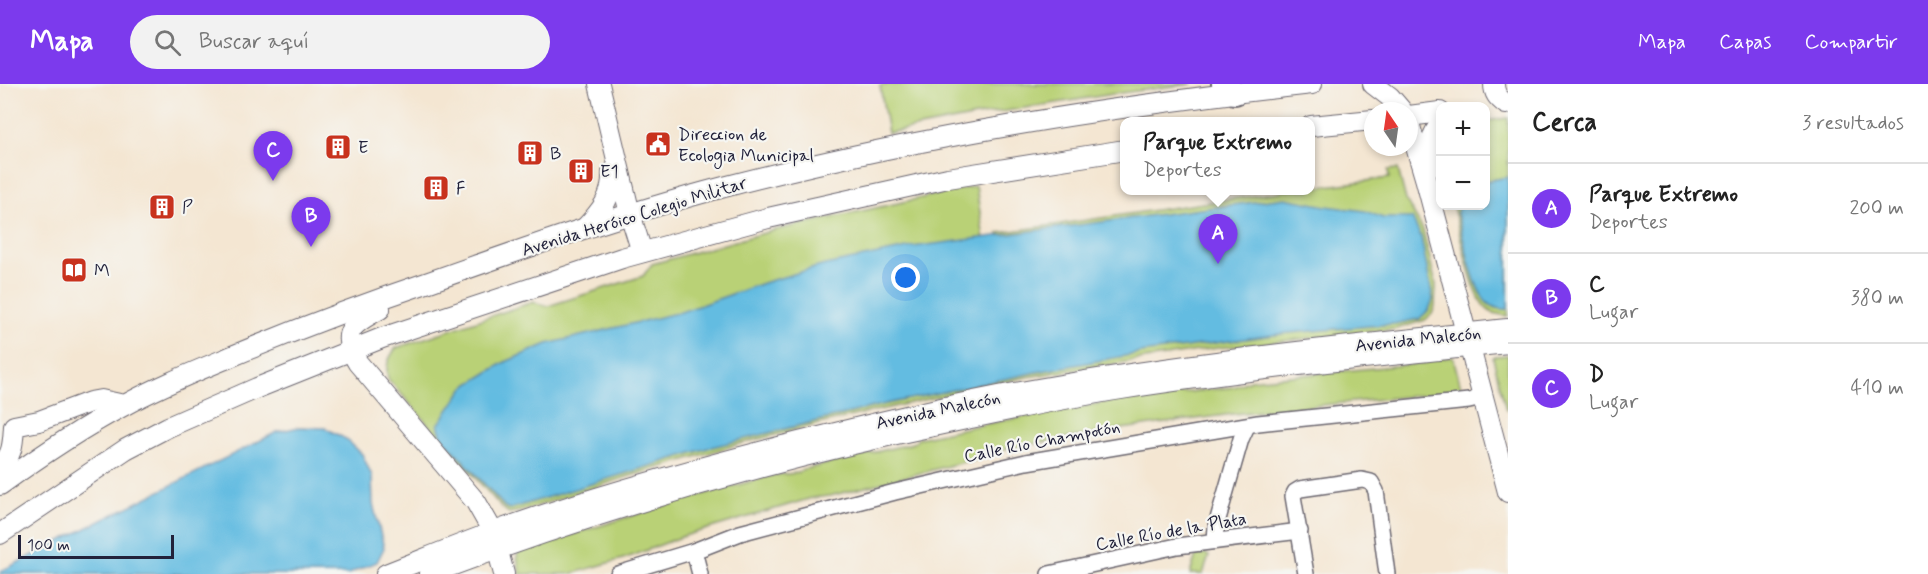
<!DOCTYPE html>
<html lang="es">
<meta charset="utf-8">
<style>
body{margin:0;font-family:Mynerve,sans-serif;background:#f2f2f2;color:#222}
.controls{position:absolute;right:18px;top:18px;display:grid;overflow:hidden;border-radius:12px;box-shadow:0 3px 9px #0003}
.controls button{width:54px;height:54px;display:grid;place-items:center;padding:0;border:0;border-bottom:2px solid #e0e0e0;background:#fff;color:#222;font:30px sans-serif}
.compass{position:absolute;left:1364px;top:18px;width:54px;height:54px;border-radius:50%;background:#fff;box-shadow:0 3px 9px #0003;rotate:347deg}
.scale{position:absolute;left:18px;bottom:15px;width:156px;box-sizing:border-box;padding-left:6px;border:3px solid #22223b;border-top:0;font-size:16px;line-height:21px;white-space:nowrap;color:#22223b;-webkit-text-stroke:4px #f6f6f2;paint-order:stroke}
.you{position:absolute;left:906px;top:194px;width:21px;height:21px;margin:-15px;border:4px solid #fff;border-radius:50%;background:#1a73e8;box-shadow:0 0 0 9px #1a73e833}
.badge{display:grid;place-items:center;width:39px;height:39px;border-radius:50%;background:#7c3aed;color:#fff;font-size:20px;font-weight:700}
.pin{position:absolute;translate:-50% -50px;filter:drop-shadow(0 2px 3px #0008)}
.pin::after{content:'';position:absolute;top:32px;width:21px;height:18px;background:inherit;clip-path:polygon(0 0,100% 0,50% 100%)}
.popup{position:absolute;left:1120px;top:33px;width:195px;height:78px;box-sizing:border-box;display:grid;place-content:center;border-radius:12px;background:#fff;filter:drop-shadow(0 2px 4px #0005);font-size:20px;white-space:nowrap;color:#767676}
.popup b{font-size:22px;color:#222}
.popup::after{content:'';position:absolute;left:50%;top:100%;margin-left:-12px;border:12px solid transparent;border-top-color:#fff}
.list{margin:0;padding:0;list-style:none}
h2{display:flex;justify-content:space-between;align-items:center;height:78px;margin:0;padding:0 24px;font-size:26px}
h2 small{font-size:20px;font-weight:400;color:#767676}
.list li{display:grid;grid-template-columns:39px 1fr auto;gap:18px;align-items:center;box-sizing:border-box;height:90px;padding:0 24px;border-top:2px solid #e0e0e0}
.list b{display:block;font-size:22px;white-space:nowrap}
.list p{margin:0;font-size:20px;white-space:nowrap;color:#767676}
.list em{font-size:20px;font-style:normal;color:#767676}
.icon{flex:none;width:33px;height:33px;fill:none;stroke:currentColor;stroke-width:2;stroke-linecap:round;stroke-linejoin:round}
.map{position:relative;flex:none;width:1508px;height:490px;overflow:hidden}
header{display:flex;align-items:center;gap:36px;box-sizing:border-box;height:84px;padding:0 30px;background:#7c3aed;color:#fff}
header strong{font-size:28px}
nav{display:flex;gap:33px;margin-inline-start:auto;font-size:21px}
.search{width:420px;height:54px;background:#f2f2f2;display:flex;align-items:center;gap:15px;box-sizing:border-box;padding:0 21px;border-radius:33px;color:#767676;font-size:22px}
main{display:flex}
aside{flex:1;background:#fff}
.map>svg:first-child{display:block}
.green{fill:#b9d176;stroke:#6e7a58;stroke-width:1.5}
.water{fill:#64bce1;stroke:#436f8e;stroke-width:1.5}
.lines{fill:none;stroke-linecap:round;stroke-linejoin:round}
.minor-casing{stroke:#6c6770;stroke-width:18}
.major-casing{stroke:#6c6770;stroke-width:22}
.highway-casing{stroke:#6c6770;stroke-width:26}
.minor{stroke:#fff;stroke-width:15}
.major{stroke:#fff;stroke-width:20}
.highway{stroke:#fff;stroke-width:22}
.labels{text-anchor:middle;stroke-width:4.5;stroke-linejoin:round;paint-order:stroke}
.poi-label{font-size:18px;fill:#22223b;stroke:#f6f6f2;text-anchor:start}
.street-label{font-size:18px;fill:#22223b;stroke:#f6f6f2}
</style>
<header>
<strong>Mapa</strong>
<div class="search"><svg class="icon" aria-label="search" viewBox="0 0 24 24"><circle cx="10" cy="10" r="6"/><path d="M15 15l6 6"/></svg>Buscar aquí</div>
<nav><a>Mapa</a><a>Capas</a><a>Compartir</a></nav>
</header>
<main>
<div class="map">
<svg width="1508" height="490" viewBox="0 0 1508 490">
<rect width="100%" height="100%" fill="#f6f6f2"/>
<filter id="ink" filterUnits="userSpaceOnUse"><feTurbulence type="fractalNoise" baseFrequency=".0167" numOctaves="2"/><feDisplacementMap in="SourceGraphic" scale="12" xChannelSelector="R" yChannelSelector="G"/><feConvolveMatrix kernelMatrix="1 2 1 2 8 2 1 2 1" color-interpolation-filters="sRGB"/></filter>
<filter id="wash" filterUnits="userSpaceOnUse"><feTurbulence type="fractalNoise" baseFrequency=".008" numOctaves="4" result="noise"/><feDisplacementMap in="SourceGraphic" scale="24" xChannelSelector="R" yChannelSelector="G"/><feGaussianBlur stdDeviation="1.35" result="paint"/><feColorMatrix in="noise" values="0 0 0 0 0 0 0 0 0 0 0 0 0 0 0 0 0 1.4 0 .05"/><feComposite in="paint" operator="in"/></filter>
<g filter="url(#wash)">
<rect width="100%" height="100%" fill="#f4e6d2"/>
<!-- green -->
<g class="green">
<polygon points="889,0 1192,0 1120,9 987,30 888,49 880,2"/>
<path d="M1508 34V232C1501 231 1491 230 1486 224 1471 210 1459 144 1453 122H1486V37Z"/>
<path d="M1398 85 1406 116 1423 146 1436 201 1435 222 1432 230 1425 236 1396 245 1217 264 1027 293 843 334 739 360 630 392 521 427 509 429 502 424 388 295C385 282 388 275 396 264L533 218 548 222 643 192 652 180 775 146 976 102 985 162 1000 160 999 149 1285 107 1311 106V104L1389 94 1388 86Z"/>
<polygon points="1508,271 1508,326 1506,326 1493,274 1495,272"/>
<polygon points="1453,273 1462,307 1233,330 1121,345 1005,365 995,370 830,412 812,414 684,452 626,474 570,490 520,490 517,472 519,467 549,456 558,458 564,453 683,416 774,391 798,389 802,386 913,359 919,354 980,341 1117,316 1234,303 1250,296 1425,279 1432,275"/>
<polygon points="1206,470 1209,472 1203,490 1190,490 1196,471"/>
</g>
<!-- water -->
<g class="water">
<path d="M1508 93V225C1501 226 1491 223 1486 218 1472 201 1463 152 1457 129L1459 122H1486V97Z"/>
<polygon points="1285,114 1326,122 1365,127 1383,134 1412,134 1421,153 1433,215 1429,226 1419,235 1394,240 1289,249 1141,269 1037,288 886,320 708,364 510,425 505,423 442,353 438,341 464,303 503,279 547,260 681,228 766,198 825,181 912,163"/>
<polygon points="299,343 325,344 346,355 362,370 372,392 373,420 384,464 377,478 348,490 0,490 1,487 277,348"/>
</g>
</g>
<g filter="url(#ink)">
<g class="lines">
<defs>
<g id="minor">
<polyline points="1215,457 1216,442 1241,355 1247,342"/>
<polyline points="694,467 700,490"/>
<polyline points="618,490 694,467 740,449 895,408 1026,378 1258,339 1469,317 1483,314"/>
<polyline points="1049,490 1177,462 1300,447"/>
<polyline points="1306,490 1293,412 1295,408 1300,405 1362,396 1371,398 1376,407 1387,490"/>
</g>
<g id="major">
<polyline points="599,0 630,130 642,168"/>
<polyline points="1373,0 1390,13 1402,27"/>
<path d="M1494 0C1494 10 1498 14 1506 20"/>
<polyline points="1409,32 1440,28"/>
<polyline points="1409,39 1426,97 1508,408"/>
<polyline points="1311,42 1373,36"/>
<path d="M1429 85C1432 68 1428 54 1440 41"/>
<path d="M585 144C601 127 613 113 612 89L616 85"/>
<path d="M380 225C352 240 338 248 358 279L476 418 493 448 504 490"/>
<path d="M0 382C13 372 13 358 14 342L39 337 90 318 101 316 124 321"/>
<path d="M0 401C40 372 80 345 123 322 157 303 194 288 230 273 297 245 364 220 432 197 528 163 625 129 724 103 917 52 1114 22 1312 0"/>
<polyline points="0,450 126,365 168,343 257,304 382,254 622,174 768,134 948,94 1125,66"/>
<path d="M386 490C422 476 458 461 494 448 588 414 686 387 783 362 844 347 906 331 969 318 1147 282 1328 264 1508 245"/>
<path d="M429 490C599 426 774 375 952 338 1008 326 1064 314 1121 305 1249 285 1379 272 1508 259"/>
</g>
<polyline id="highway" points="1223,0 1235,9"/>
</defs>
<!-- minor casing -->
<use href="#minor" class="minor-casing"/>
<!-- major casing -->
<use href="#major" class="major-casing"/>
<!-- highway casing -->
<use href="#highway" class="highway-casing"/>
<!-- minor -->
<use href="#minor" class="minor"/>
<!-- major -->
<use href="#major" class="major"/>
<!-- highway -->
<use href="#highway" class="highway"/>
</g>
</g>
<!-- icons -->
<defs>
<symbol id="civic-square" viewBox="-11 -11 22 22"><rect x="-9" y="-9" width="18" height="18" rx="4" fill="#c8321e" stroke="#f6f6f2"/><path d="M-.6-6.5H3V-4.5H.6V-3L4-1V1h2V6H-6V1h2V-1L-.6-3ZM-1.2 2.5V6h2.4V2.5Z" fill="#fff"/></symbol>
<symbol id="building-square" viewBox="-11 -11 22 22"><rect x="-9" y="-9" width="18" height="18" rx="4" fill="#c8321e" stroke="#f6f6f2"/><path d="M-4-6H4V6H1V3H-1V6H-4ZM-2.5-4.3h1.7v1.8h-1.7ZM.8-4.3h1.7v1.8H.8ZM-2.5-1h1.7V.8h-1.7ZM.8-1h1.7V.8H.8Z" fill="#fff"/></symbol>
<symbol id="library-square" viewBox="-11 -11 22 22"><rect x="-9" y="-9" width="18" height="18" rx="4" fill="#c8321e" stroke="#f6f6f2"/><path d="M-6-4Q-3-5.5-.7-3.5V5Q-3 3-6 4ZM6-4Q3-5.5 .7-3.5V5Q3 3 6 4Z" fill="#fff"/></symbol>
</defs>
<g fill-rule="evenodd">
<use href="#civic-square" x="643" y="45" width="30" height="30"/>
<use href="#building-square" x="323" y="48" width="30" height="30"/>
<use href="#building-square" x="515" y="54" width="30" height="30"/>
<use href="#building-square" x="566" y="72" width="30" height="30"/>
<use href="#building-square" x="421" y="89" width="30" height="30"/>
<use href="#building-square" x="147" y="108" width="30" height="30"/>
<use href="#library-square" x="59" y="171" width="30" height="30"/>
</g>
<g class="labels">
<!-- poi labels -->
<g class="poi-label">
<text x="678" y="56">Direccion de<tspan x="678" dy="21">Ecologia Municipal</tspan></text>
<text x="358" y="69">E</text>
<text x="550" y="75">B</text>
<text x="600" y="93">E1</text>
<text x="456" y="110">F</text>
<text x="182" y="129">P</text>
<text x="94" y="192">M</text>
</g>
<!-- street labels -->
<g class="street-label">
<text transform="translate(634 132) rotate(-17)" y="6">Avenida Heróico Colegio Militar</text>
<text transform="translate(1418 255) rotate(-6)" y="6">Avenida Malecón</text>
<text transform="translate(938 326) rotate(-12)" y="6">Avenida Malecón</text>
<text transform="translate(1042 357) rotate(-11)" y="6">Calle Río Champotón</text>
<text transform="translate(1171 447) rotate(-10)" y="6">Calle Río de la Plata</text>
</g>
</g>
</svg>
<div class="controls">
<button>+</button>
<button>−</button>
</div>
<svg class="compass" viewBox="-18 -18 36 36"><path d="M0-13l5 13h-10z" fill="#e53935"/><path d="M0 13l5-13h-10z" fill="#767676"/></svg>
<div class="scale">100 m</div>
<div class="you"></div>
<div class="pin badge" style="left:1218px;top:180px">A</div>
<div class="popup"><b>Parque Extremo</b>Deportes</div>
<div class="pin badge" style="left:311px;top:163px">B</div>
<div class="pin badge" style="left:273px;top:97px">C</div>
</div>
<aside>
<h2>Cerca<small>3 resultados</small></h2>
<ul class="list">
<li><span class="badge">A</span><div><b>Parque Extremo</b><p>Deportes</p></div><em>200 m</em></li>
<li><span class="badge">B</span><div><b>C</b><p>Lugar</p></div><em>380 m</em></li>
<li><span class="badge">C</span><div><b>D</b><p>Lugar</p></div><em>410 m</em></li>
</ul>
</aside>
</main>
